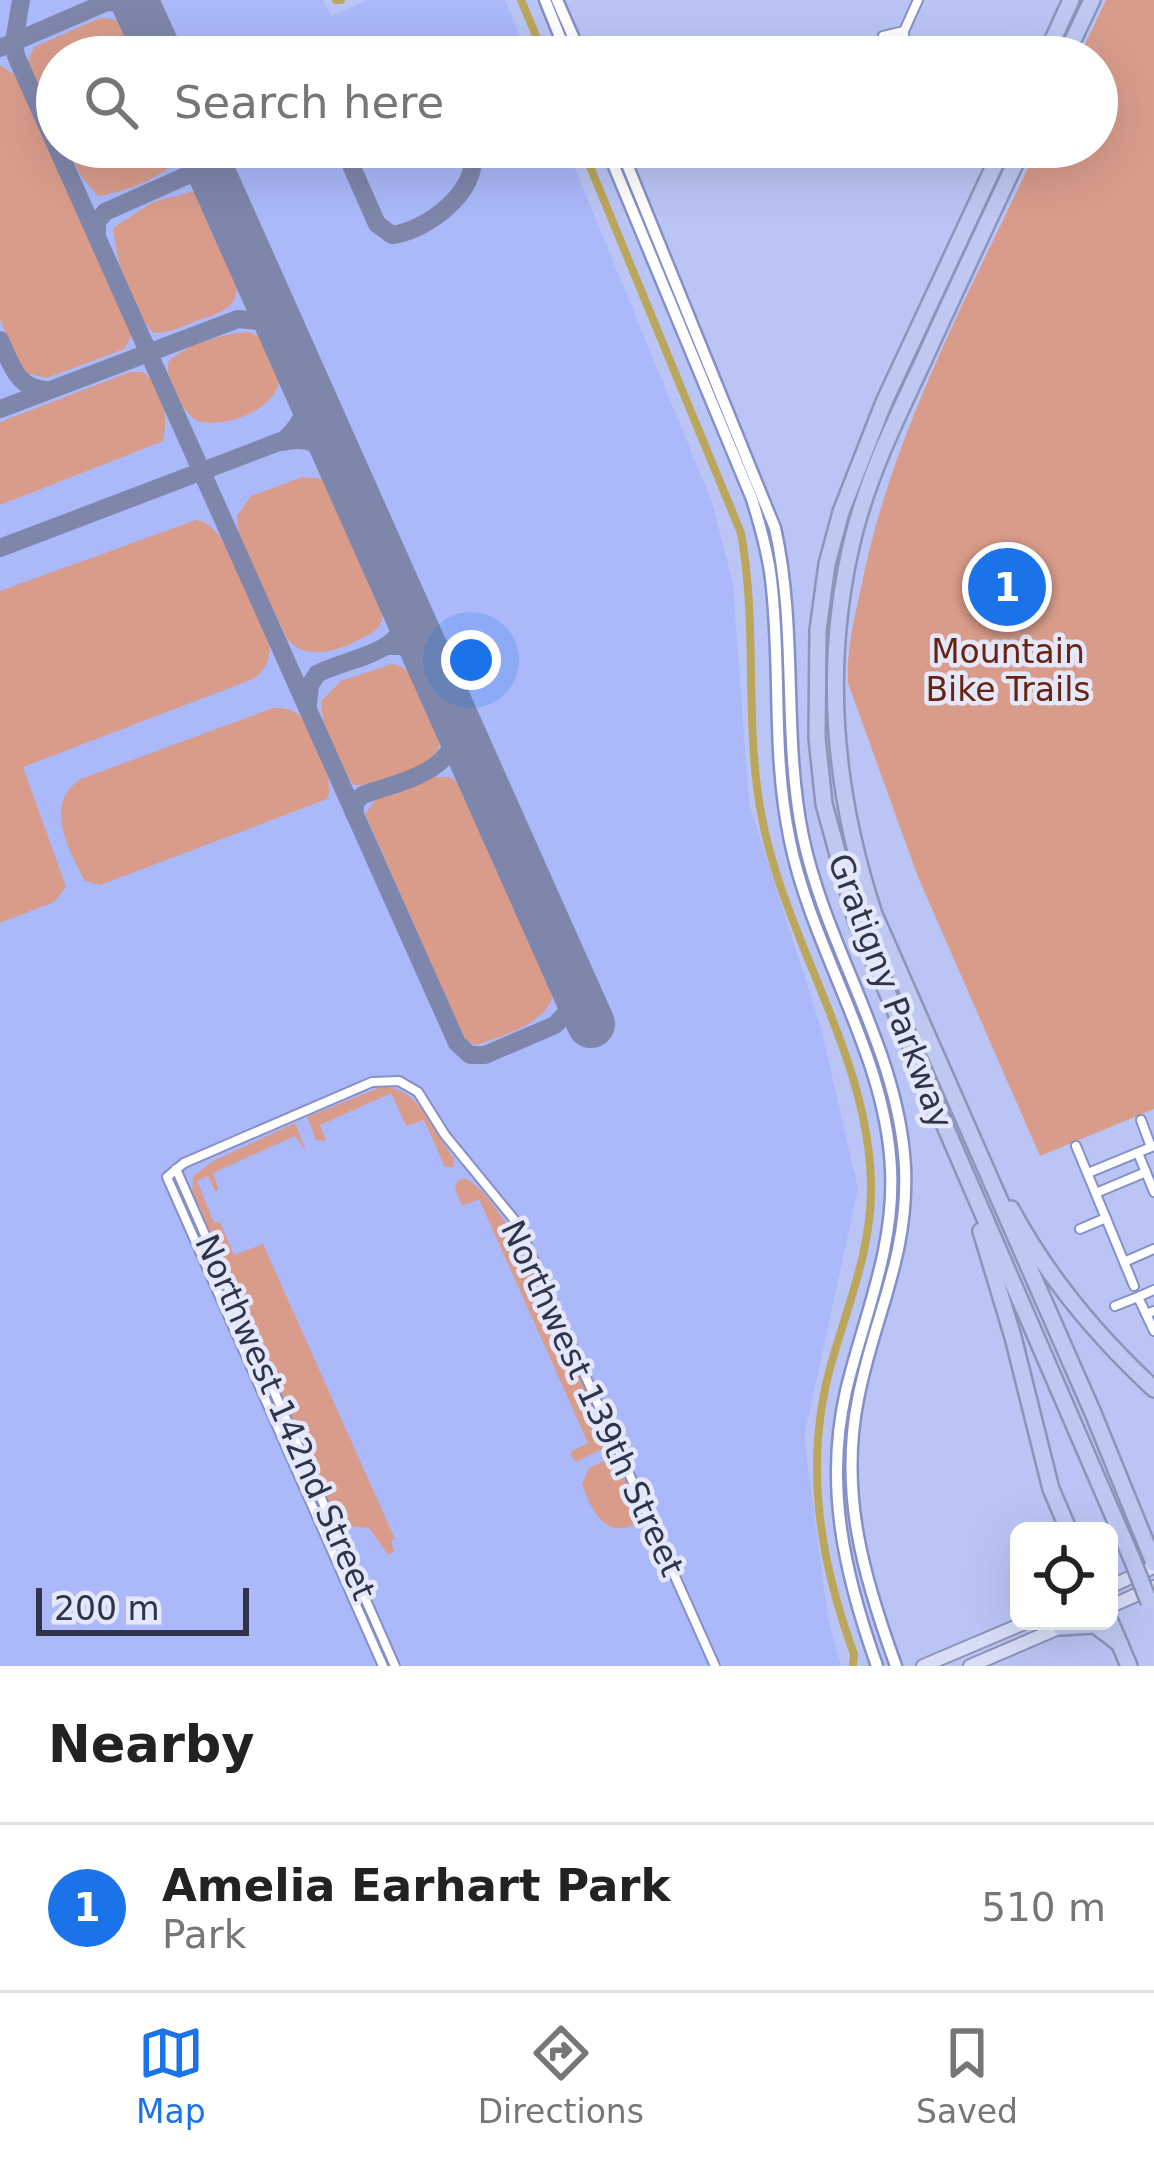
<!DOCTYPE html>
<style>
body{margin:0;font-family:"DejaVu Sans",sans-serif;background:#f2f2f2;color:#222}
.controls{position:absolute;right:36px;bottom:36px;display:grid;overflow:hidden;border-radius:18px;box-shadow:0 12px 48px #0002}
.controls button{width:108px;height:108px;display:grid;place-items:center;padding:0;border:0;border-bottom:3px solid #e0e0e0;background:#fff;color:#222;font:60px sans-serif}
.scale{position:absolute;left:36px;bottom:30px;width:213px;box-sizing:border-box;padding-left:12px;border:6px solid #2f344b;border-top:0;font-size:33px;line-height:42px;white-space:nowrap;color:#2f344b;-webkit-text-stroke:9px #e4e8fa;paint-order:stroke}
.you{position:absolute;left:471px;top:660px;width:42px;height:42px;margin:-30px;border:9px solid #fff;border-radius:50%;background:#1a73e8;box-shadow:0 0 0 18px #1a73e833}
.badge{display:grid;place-items:center;width:78px;height:78px;border-radius:50%;background:#1a73e8;color:#fff;font-size:39px;font-weight:700}
.pin{position:absolute;translate:-50% -50%;border:6px solid #fff;box-shadow:0 3px 12px #0006}
.list{margin:0;padding:0;list-style:none}
h2{display:flex;justify-content:space-between;align-items:center;height:156px;margin:0;padding:0 48px;font-size:51px}
h2 small{font-size:39px;font-weight:400;color:#767676}
.list li{display:grid;grid-template-columns:78px 1fr auto;gap:36px;align-items:center;box-sizing:border-box;height:168px;padding:0 48px;border-top:3px solid #e0e0e0}
.list b{display:block;font-size:45px;white-space:nowrap}
.list p{margin:0;font-size:39px;white-space:nowrap;color:#767676}
.list em{font-size:39px;font-style:normal;color:#767676}
.icon{flex:none;width:66px;height:66px;fill:none;stroke:currentColor;stroke-width:2;stroke-linecap:round;stroke-linejoin:round}
.map{position:relative;flex:none;width:1154px;height:1666px;overflow:hidden}
.search{position:absolute;background:#fff;box-shadow:0 12px 48px #0002;left:36px;right:36px;top:36px;height:132px;display:flex;align-items:center;gap:30px;box-sizing:border-box;padding:0 42px;border-radius:66px;color:#767676;font-size:45px}
.sheet{height:324px;background:#fff}
nav{display:flex;justify-content:space-around;align-items:center;box-sizing:border-box;height:168px;border-top:3px solid #e0e0e0;background:#fff;font-size:33px;color:#767676}
nav a{display:grid;justify-items:center;gap:6px}
nav .on{color:#1a73e8}
.map>svg:first-child{display:block}
.built{fill:#abb8f9}
.green{fill:#d99c8b}
.lines{fill:none;stroke-linecap:round;stroke-linejoin:round}
.canal{stroke:#baa75b;stroke-width:8}
.taxiway{stroke:#7e86ab;stroke-width:18}
.runway{stroke:#7e86ab;stroke-width:48}
.minor-casing{stroke:#8590c8;stroke-width:12}
.secondary-casing{stroke:#8590c8;stroke-width:15}
.primary-casing{stroke:#8c94b8;stroke-width:16}
.motorway-casing{stroke:#8c94b8;stroke-width:20}
.minor{stroke:#fff;stroke-width:8}
.secondary{stroke:#fff;stroke-width:10}
.primary{stroke:#d8def8;stroke-width:12}
.motorway{stroke:#bec8f3;stroke-width:15}
.motorway-bridge-casing{stroke:#8c94b8;stroke-width:20;stroke-linecap:butt}
.motorway-bridge{stroke:#bec8f3;stroke-width:15}
.labels{text-anchor:middle;stroke-width:9;stroke-linejoin:round;paint-order:stroke}
.park-label{font-size:33px;fill:#682311;stroke:#e4e8fa}
.street-label{font-size:33px;fill:#2f344b;stroke:#e4e8fa}
</style>
<div class="map">
<svg width="1154" height="1666" viewBox="0 0 1154 1666">
<rect width="100%" height="100%" fill="#bbc5f5"/>
<!-- built -->
<polygon class="built" points="0,0 323,0 331,16 368,0 505,0 529,57 57,57 57,147 566,147 712,502 733,584 749,804 821,1028 858,1189 804,1437 828,1618 841,1666 0,1666"/>
<!-- green -->
<g class="green">
<path d="M1106 0H1154V1109L1040 1156 918 877 848 683C846 649 855 617 862 583 893 430 972 288 1038 147H1097V57H1079Z"/>
<path d="M100 18C126 17 133 36 142 57H57V127L28 61 34 47Z"/>
<polygon points="0,65 18,77 132,335 124,349 47,378 24,373 0,320"/>
<path d="M67 147H182L186 155C158 178 133 190 98 196L81 176Z"/>
<path d="M199 190C214 211 250 281 232 303 224 313 210 316 199 320 184 326 169 333 154 333 129 309 117 261 113 228L153 202Z"/>
<path d="M248 332C263 337 269 343 276 357 297 403 231 430 197 421 180 409 166 383 168 362 185 345 224 333 248 332Z"/>
<path d="M130 372H143C165 389 168 416 163 441L0 505V422Z"/>
<path d="M302 477 322 479 334 488 385 605 381 623 375 631C349 646 310 666 287 639L239 536 237 516 251 496Z"/>
<path d="M196 520C228 523 255 609 268 638 272 655 268 669 253 679L23 767 66 887 54 902 0 923V591Z"/>
<path d="M392 664C422 668 455 730 434 755 420 772 384 778 364 785H354C337 767 319 725 322 700L341 681Z"/>
<path d="M273 708C284 708 293 709 301 717 314 732 336 782 327 799L100 885 85 881C68 850 43 802 81 779Z"/>
<path d="M434 777H450L471 793 555 986C553 1022 506 1035 476 1045L467 1041 461 1031 365 814 377 798Z"/>
<path d="M381 1087C422 1087 431 1131 454 1158L453 1167H445L424 1120 406 1126 391 1093 320 1125 326 1141 316 1140 307 1117Z"/>
<polygon points="295,1123 306,1151 295,1136 213,1173 219,1190 215,1191 208,1176 197,1181 214,1223 220,1222 234,1255 263,1244 395,1539 391,1541 394,1551 388,1555 369,1528 338,1525 192,1196 193,1176 213,1161"/>
<path d="M464 1178C514 1199 582 1385 607 1440L602 1449 575 1462 570 1452 588 1443 479 1199 462 1206 455 1189 458 1181Z"/>
<path d="M606 1460C624 1470 641 1504 637 1523 606 1541 591 1510 582 1484L589 1468Z"/>
</g>
<g class="lines">
<!-- canal -->
<g class="canal">
<polyline points="336,0 341,0"/>
<polyline points="521,0 545,57"/>
<path d="M582 147 741 533C758 626 744 720 761 813 784 941 869 1053 871 1185 872 1247 849 1302 832 1361 803 1461 819 1558 854 1654L853 1666"/>
</g>
<!-- taxiway -->
<g class="taxiway">
<polyline points="21,0 14,42 16,56 457,1043 470,1055 485,1055 555,1025 580,998"/>
<polyline points="0,48 107,2 124,3 140,13"/>
<path d="M343 147 377 224 392 235C426 231 480 191 472 153"/>
<polyline points="97,236 97,222 105,212 251,147"/>
<path d="M0 340C11 364 17 389 47 390"/>
<polyline points="0,409 238,319 271,322 284,336"/>
<path d="M282 442C309 435 327 446 343 468"/>
<path d="M0 548 284 440C306 421 309 402 301 375"/>
<polyline points="387,646 410,646 430,664"/>
<path d="M308 704 310 685 317 674C348 657 413 654 404 606"/>
<path d="M354 813 356 801 363 795C400 781 457 773 457 724"/>
</g>
<!-- runway -->
<g class="runway">
<polyline points="134,0 160,57"/>
<polyline points="200,147 591,1024"/>
</g>
<defs>
<g id="minor">
<polyline points="884,57 883,36 904,31"/>
<polyline points="905,57 904,31 918,0"/>
<polyline points="1141,1120 1151,1147"/>
<polyline points="1076,1146 1134,1286"/>
<polyline points="1138,1153 1154,1192"/>
<polyline points="176,1169 395,1666"/>
<polyline points="1088,1173 1154,1146"/>
<polyline points="1096,1193 1146,1172"/>
<polyline points="1080,1229 1106,1218"/>
<polyline points="1124,1262 1154,1249"/>
<polyline points="1115,1306 1138,1297"/>
<polyline points="1154,1311 1146,1314 1154,1331"/>
<polyline points="1146,1314 1138,1297 1154,1290"/>
<polyline points="383,1666 167,1177 184,1163 372,1082 399,1081 418,1092 445,1135 517,1223 715,1666"/>
</g>
<g id="secondary">
<polyline points="545,0 568,57"/>
<polyline points="557,0 582,57"/>
<path d="M606 147 752 499C760 525 768 552 771 579 782 668 771 750 790 841 813 953 886 1054 891 1169 895 1248 864 1316 846 1391 824 1487 845 1576 877 1666"/>
<path d="M620 147 775 528C798 630 782 735 803 837 827 950 899 1050 905 1167 909 1257 874 1316 858 1399 839 1494 864 1578 896 1666"/>
</g>
<g id="primary">
<polyline points="1109,1587 1154,1567"/>
<polyline points="1109,1607 1154,1587"/>
<polyline points="923,1666 1029,1621"/>
<polyline points="970,1666 1068,1624"/>
</g>
<g id="motorway">
<polyline points="1045,57 1071,0"/>
<polyline points="1065,57 1092,0"/>
<polyline points="1003,147 884,402 841,512 827,564 818,630 817,738 824,804 856,920 1132,1559"/>
<path d="M1023 147C989 219 955 291 922 364 896 419 869 475 854 534 822 662 833 790 874 914L1093 1413 1154 1563"/>
<path d="M1011 1209C1048 1278 1097 1336 1154 1389"/>
<polyline points="981,1231 1013,1337 1051,1489 1069,1531"/>
<polyline points="1109,1619 1129,1666"/>
<polyline points="1060,1627 1095,1625 1120,1644"/>
</g>
</defs>
<!-- minor casing -->
<use href="#minor" class="minor-casing"/>
<!-- secondary casing -->
<use href="#secondary" class="secondary-casing"/>
<!-- primary casing -->
<use href="#primary" class="primary-casing"/>
<!-- motorway casing -->
<use href="#motorway" class="motorway-casing"/>
<!-- minor -->
<use href="#minor" class="minor"/>
<!-- secondary -->
<use href="#secondary" class="secondary"/>
<!-- primary -->
<use href="#primary" class="primary"/>
<!-- motorway -->
<use href="#motorway" class="motorway"/>
<defs>
<polyline id="motorway-bridge" points="1132,1559 1149,1602"/>
</defs>
<!-- motorway-bridge casing -->
<use href="#motorway-bridge" class="motorway-bridge-casing"/>
<!-- motorway-bridge -->
<use href="#motorway-bridge" class="motorway-bridge"/>
</g>
<g class="labels">
<!-- park labels -->
<g class="park-label">
<text x="1008" y="663">Mountain<tspan x="1008" dy="38">Bike Trails</tspan></text>
</g>
<!-- street labels -->
<g class="street-label">
<text transform="translate(891 991) rotate(69)" y="12">Gratigny Parkway</text>
<text transform="translate(593 1398) rotate(65)" y="12">Northwest 139th Street</text>
<text transform="translate(286 1417) rotate(66)" y="12">Northwest 142nd Street</text>
</g>
</g>
</svg>
<div class="controls">
<button><svg class="icon" aria-label="locate" viewBox="0 0 24 24"><circle cx="12" cy="12" r="6"/><path d="M12 2v4M12 18v4M2 12h4M18 12h4"/></svg></button>
</div>
<div class="scale">200 m</div>
<div class="you"></div>
<div class="pin badge" style="left:1007px;top:587px">1</div>
<div class="search"><svg class="icon" aria-label="search" viewBox="0 0 24 24"><circle cx="10" cy="10" r="6"/><path d="M15 15l6 6"/></svg>Search here</div>
</div>
<section class="sheet">
<h2>Nearby<small></small></h2>
<ul class="list">
<li><span class="badge">1</span><div><b>Amelia Earhart Park</b><p>Park</p></div><em>510 m</em></li>
</ul>
</section>
<nav>
<a class="on"><svg class="icon" aria-label="map" viewBox="0 0 24 24"><path d="M3 6l6-2 6 2 6-2v14l-6 2-6-2-6 2zM9 4v14M15 6v14"/></svg>Map</a>
<a><svg class="icon" aria-label="directions" viewBox="0 0 24 24"><path d="M12 3l9 9-9 9-9-9zM9 14v-3h6M13 9l2 2-2 2"/></svg>Directions</a>
<a><svg class="icon" aria-label="saved" viewBox="0 0 24 24"><path d="M7 4h10v16l-5-4-5 4z"/></svg>Saved</a>
</nav>
